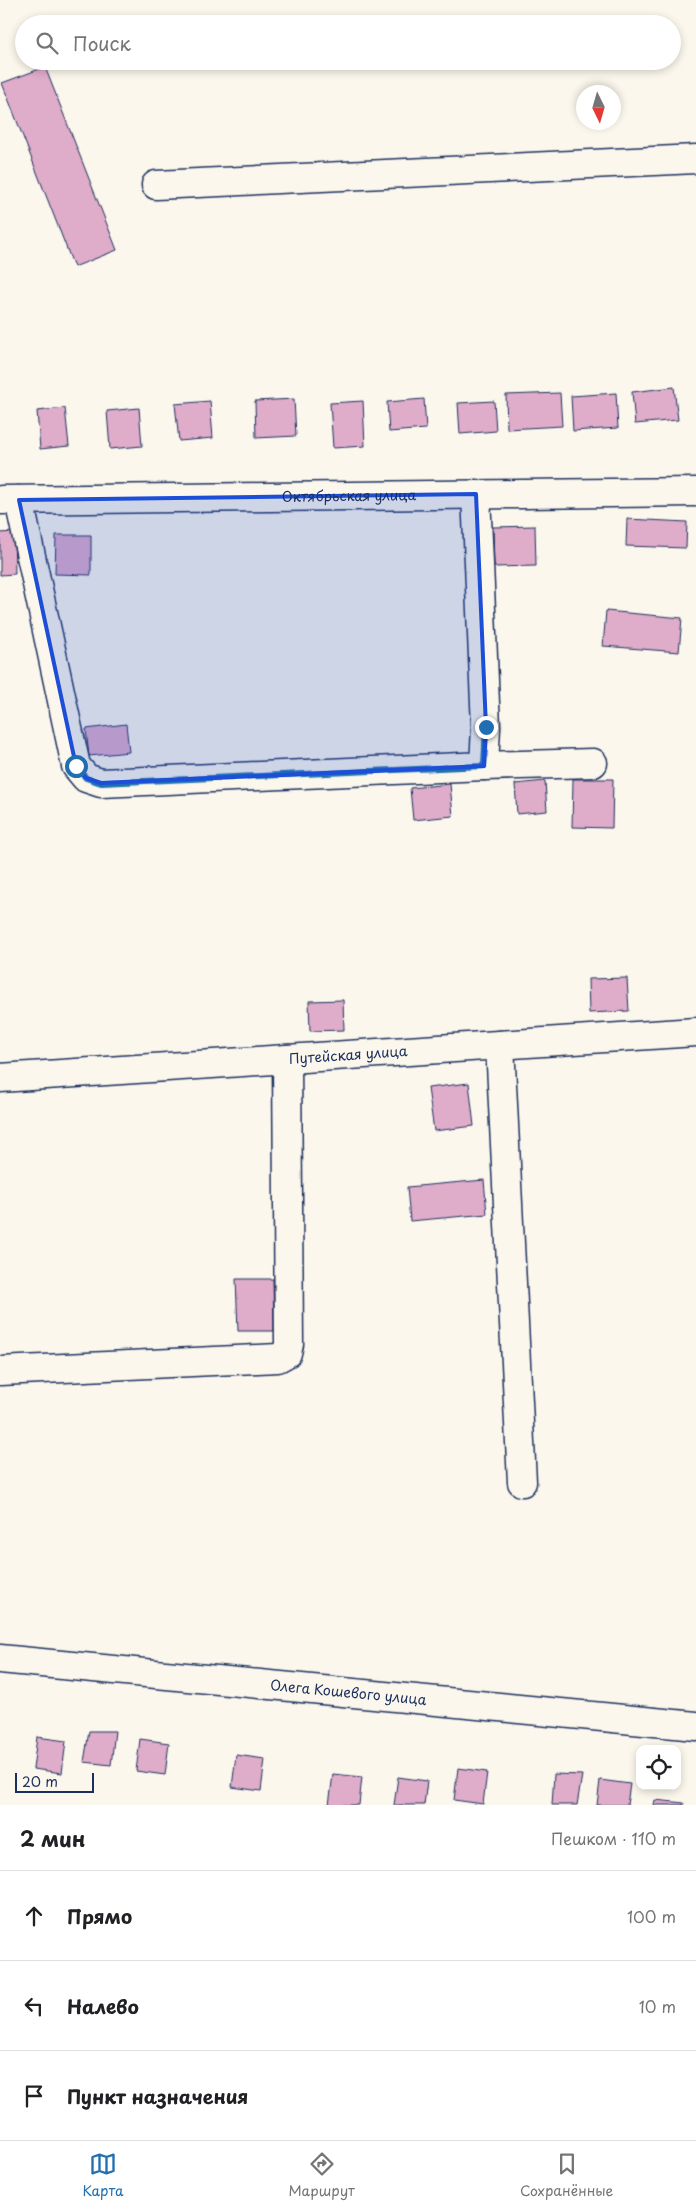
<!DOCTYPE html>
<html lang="ru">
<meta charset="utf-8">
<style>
body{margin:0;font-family:"Playpen Sans",sans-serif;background:#f6f6f6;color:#202124}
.controls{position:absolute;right:15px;bottom:15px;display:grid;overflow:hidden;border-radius:10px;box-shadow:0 2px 8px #0003}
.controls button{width:45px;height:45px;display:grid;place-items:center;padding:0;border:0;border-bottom:1px solid #e0e0e0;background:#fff;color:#202124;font:25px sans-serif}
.compass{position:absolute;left:576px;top:85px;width:45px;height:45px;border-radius:50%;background:#fff;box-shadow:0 2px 8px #0003;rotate:175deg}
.scale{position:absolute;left:15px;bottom:12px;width:79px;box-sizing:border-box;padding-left:5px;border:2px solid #1b2f5e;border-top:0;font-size:14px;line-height:18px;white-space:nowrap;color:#1b2f5e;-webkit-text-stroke:4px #fbf7ec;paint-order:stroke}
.stop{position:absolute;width:15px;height:15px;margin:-11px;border:4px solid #1f6fb2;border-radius:50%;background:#fff}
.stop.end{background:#1f6fb2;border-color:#fff;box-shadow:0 1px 5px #0008}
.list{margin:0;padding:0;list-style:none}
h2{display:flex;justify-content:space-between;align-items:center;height:65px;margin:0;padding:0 20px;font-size:21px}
h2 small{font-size:16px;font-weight:400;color:#757577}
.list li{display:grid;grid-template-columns:32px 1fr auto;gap:15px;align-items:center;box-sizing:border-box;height:90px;padding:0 20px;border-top:1px solid #e0e0e0}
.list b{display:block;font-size:19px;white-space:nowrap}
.list em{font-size:16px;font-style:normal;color:#757577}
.icon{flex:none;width:28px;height:28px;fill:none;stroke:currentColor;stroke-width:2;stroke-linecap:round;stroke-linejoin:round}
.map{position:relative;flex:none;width:696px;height:1805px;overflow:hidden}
.search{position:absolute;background:#fff;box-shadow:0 2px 8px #0003;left:15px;right:15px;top:15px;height:55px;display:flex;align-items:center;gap:12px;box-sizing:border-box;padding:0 18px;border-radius:28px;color:#757577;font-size:19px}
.sheet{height:335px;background:#fff}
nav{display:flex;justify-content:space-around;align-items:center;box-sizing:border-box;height:70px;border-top:1px solid #e0e0e0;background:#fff;font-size:14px;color:#757577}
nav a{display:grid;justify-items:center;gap:2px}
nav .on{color:#1f6fb2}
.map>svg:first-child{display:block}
.building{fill:#dfacc9;stroke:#1b2f5e}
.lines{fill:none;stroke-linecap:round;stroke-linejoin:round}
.minor-casing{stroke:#1b2f5e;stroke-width:31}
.minor{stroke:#fbf7ec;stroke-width:28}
.route{stroke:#1f6fb2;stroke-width:6}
.marked{fill:#1d4ed8;fill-opacity:0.2;stroke:#1d4ed8;stroke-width:4;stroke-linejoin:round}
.labels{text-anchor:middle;stroke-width:4.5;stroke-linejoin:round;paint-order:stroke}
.street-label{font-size:14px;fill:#1b2f5e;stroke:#fbf7ec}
</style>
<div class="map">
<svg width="696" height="1805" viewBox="0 0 696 1805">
<rect width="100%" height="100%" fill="#fbf7ec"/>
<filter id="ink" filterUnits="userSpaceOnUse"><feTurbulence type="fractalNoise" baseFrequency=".02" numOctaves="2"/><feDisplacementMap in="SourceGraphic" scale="10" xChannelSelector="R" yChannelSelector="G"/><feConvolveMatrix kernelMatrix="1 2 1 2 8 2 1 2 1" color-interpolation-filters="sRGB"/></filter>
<g filter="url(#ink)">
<!-- building -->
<g class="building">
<polygon points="45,67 117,250 74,267 2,83"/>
<polygon points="674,387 678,420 635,424 632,392"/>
<polygon points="560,393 562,426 507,429 506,395"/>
<polygon points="616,393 618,428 573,431 571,396"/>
<polygon points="294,399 296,436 256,438 255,401"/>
<polygon points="424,399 426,429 389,432 387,402"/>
<polygon points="210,401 213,438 179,441 175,404"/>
<polygon points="363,401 365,446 333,448 330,403"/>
<polygon points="494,401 496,431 460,434 458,403"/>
<polygon points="65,408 69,446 40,449 37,411"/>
<polygon points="139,408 142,446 110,449 107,411"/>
<polygon points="627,519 687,522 686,548 626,546"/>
<polygon points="535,526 536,566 494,567 493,527"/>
<polygon points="14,532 15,574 0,575 0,533"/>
<polygon points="56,535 91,535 91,575 55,574"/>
<polygon points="606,611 682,618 679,652 603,646"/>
<polygon points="126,724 129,752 89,756 86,729"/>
<polygon points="573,779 613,779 612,828 572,827"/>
<polygon points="545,781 547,811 517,814 515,784"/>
<polygon points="450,784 453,816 413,820 410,788"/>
<polygon points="627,978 629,1011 589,1013 588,979"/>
<polygon points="343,1000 344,1030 310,1031 309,1001"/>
<polygon points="469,1083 474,1126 434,1131 428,1088"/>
<polygon points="484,1180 487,1214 410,1221 407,1187"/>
<polygon points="236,1279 273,1279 274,1331 238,1331"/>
<polygon points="89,1731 115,1731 111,1765 84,1762"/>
<polygon points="37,1737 66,1741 62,1773 33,1769"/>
<polygon points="140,1739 169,1743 165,1775 136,1771"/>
<polygon points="236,1755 265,1759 261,1791 232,1787"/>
<polygon points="458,1768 487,1772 483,1804 454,1800"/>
<polygon points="333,1774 362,1777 359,1805 329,1805"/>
<polygon points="554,1774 582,1775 577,1805 552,1805"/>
<polygon points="398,1777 427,1781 424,1805 394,1805"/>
<polygon points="600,1780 630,1784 627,1805 597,1805"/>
<polygon points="655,1800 684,1803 684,1805 654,1805"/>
</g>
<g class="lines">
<defs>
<g id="minor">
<polyline points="156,185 696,159"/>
<path id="s1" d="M1 500 696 492"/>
<polyline points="19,500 76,766 86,778 101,783 484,766 486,727 476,494"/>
<polyline points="484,766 593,763"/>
<polyline points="500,1045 522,1482"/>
<path id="s2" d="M0 1078 696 1032"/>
<polyline points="0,1371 278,1358 287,1353 289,1344 287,1059"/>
<path id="s3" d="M0 1659 696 1726"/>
</g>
</defs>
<!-- minor casing -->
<use href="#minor" class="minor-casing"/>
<!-- minor -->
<use href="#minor" class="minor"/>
</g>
</g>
<g class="lines" filter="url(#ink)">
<!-- route -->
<polyline class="route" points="76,766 86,778 101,783 484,766 486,727"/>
</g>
<!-- marked area -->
<path class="marked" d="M476 494 486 727 484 766 101 783 86 778 76 766 19 500Z"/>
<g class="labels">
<!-- street labels -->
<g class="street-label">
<text dy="5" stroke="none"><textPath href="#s1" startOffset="348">Октябрьская улица</textPath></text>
<text dy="5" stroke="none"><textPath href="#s2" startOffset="349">Путейская улица</textPath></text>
<text dy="5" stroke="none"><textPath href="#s3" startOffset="350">Олега Кошевого улица</textPath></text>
</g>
</g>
</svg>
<div class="controls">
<button><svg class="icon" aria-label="locate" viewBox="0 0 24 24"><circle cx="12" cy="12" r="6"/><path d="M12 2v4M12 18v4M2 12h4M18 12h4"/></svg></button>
</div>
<svg class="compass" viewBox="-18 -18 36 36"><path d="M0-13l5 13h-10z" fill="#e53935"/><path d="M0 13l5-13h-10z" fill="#757577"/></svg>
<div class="scale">20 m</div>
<div class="stop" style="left:76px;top:766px"></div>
<div class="stop end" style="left:486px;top:727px"></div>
<div class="search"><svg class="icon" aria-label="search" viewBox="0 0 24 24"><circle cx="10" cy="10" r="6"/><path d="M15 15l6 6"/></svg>Поиск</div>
</div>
<section class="sheet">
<h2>2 мин<small>Пешком · 110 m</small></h2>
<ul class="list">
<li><svg class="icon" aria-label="ahead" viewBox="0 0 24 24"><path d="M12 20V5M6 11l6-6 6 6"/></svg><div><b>Прямо</b></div><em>100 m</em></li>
<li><svg class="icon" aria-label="left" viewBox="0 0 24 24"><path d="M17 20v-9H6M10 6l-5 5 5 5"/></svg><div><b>Налево</b></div><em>10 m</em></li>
<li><svg class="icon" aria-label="arrive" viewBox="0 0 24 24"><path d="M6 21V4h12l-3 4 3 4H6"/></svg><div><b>Пункт назначения</b></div></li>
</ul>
</section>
<nav>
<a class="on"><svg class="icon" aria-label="map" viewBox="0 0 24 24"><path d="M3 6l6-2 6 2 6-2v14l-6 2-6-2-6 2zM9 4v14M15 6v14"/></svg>Карта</a>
<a><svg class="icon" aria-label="directions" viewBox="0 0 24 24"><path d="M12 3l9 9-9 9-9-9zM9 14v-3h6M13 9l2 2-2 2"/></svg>Маршрут</a>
<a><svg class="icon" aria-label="saved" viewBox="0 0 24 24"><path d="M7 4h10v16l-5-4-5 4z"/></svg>Сохранённые</a>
</nav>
